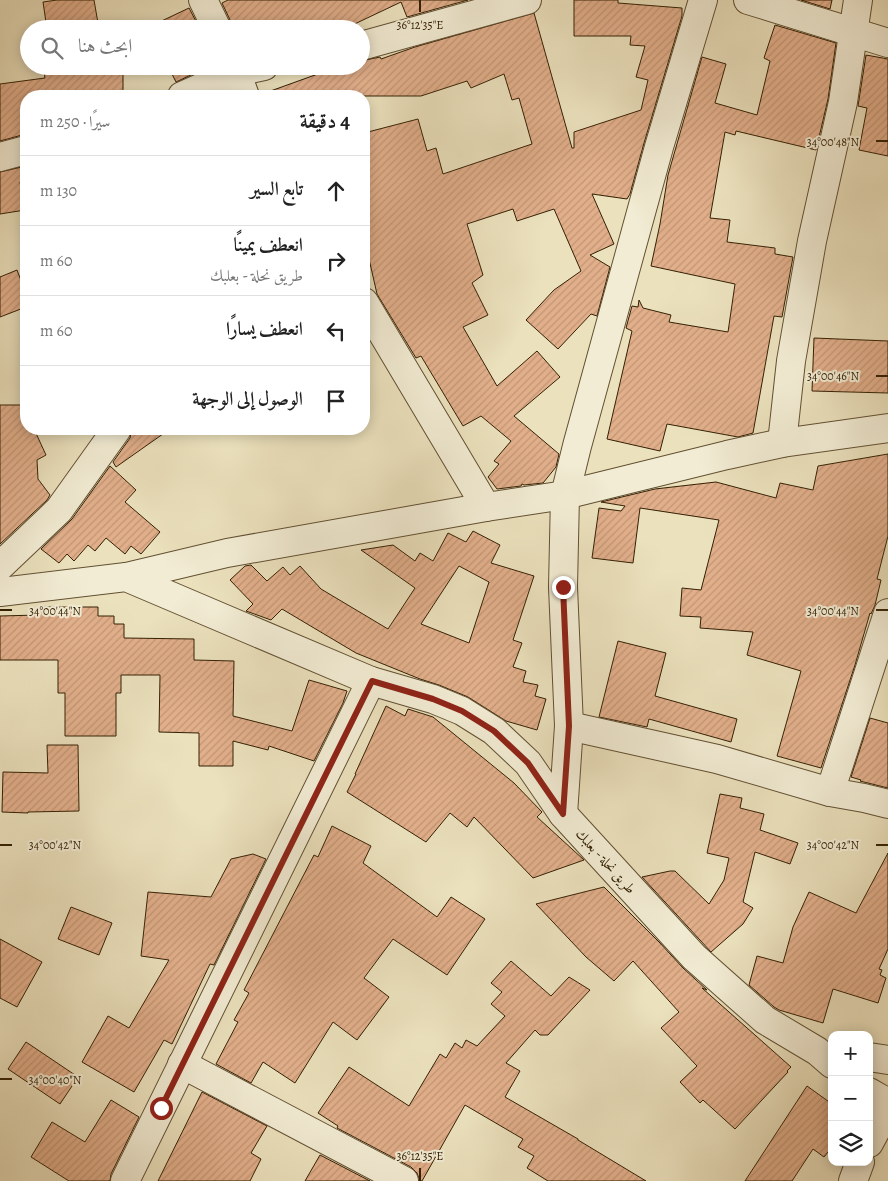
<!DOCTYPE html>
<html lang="ar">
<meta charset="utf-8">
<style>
body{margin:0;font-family:Alegreya,Amiri,serif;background:#f2f2f2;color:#222;direction:rtl}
.controls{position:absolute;right:15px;bottom:15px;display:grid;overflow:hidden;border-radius:10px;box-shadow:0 2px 12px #0003}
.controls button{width:45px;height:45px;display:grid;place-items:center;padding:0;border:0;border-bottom:1px solid #e0e0e0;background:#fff;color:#222;font:25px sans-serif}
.stop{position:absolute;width:15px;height:15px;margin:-11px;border:4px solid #8f2418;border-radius:50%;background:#fff}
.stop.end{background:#8f2418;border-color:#fff;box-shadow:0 1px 5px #0008}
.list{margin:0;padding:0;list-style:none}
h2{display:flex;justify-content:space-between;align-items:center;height:65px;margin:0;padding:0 20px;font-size:21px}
h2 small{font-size:16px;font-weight:400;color:#767676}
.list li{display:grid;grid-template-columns:32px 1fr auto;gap:15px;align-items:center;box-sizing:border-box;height:70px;padding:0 20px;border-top:1px solid #e0e0e0}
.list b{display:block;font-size:19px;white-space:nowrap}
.list p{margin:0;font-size:16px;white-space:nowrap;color:#767676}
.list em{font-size:16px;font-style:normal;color:#767676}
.icon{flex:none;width:28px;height:28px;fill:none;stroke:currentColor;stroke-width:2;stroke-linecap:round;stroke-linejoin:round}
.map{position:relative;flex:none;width:888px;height:1181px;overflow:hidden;direction:ltr}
.search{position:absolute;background:#fff;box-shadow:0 2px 12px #0003;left:20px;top:20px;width:350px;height:55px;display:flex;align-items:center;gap:12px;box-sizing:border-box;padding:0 18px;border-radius:28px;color:#767676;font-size:19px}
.panel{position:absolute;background:#fff;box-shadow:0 2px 12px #0003;left:20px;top:90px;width:350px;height:345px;border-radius:20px;direction:rtl}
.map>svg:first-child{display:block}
.building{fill:url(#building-hatch);stroke:#342004;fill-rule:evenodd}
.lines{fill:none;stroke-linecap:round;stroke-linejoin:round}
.minor-casing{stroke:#625032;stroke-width:30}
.minor{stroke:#f2ecd4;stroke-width:28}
.route{stroke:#8f2418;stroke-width:6}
.ticks{fill:none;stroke:#342004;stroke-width:2}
.labels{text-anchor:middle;stroke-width:4;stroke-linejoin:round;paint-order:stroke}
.street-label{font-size:14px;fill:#342004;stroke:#f2ecd4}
.ticks-label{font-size:12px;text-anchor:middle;fill:#342004;stroke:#f2ecd4;stroke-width:4;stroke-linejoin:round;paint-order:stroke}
</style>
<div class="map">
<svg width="888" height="1181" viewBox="0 0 888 1181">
<defs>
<pattern id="building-hatch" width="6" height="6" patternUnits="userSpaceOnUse" patternTransform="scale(1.25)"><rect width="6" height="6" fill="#e2af8b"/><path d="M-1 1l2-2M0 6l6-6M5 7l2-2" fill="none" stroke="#c29676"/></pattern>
</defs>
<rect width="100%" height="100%" fill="#ebe1bd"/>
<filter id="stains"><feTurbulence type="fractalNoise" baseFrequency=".004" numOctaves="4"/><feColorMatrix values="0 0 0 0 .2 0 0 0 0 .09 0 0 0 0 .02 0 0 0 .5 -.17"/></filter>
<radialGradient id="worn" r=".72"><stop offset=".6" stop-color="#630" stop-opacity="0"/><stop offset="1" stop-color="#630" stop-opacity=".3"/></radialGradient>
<!-- building -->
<g class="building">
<polygon points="57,0 94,0 99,29 47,29 43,2"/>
<polygon points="228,0 468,0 407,17 401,2 344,29 232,29 231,22 222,3"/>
<polygon points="574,0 618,0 618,3 682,8 682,16 644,143 630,194 627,199 592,194 614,244 590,255 610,267 597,316 591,314 558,349 526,320 554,290 581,271 554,209 517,221 513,209 467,224 483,275 472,283 488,315 463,327 497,386 537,351 560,377 514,416 559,454 556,467 543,483 524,485 522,484 521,486 497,489 488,477 499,464 494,461 511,441 481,416 463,426 421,356 416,358 377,294 364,237 364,133 418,119 427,151 436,148 443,174 532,144 519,98 512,100 504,74 471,88 467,81 421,96 266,96 265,93 340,66 361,66 361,61 380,57 381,59 415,47 534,13 572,148 574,148 574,132 641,110 648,80 636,77 645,46 630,45 631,36 574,36"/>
<polygon points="801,0 832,0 830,9"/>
<polygon points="189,8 200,29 150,29 149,27"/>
<polygon points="775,25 836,43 828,99 816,150 736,131 735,135 725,132 710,218 730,220 727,242 775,248 775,254 793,257 782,317 774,316 753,433 738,437 667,424 660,451 607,439 632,331 626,328 632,306 638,307 639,300 643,308 671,315 669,322 728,332 735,284 651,266 660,224 668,175 702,57 726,64 715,103 757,115 770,61 764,58"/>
<polygon points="866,55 888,59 888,156 859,150 867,108 858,106"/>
<polygon points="43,66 123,66 123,96 26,96 26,135 22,135 0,141 0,84 45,78"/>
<polygon points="168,66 210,66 176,82"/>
<polygon points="26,166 26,180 20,182 25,210 0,214 0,172"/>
<polygon points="17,270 26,294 26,307 0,317 0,277"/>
<polygon points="814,338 888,341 888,393 812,391"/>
<polygon points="0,405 26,405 26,429 34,429 46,455 37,460 38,479 50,495 47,500 0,544"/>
<polygon points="132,429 170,429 116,467 113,462 130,438"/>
<polygon points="888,454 888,536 877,579 881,580 875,605 871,614 870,613 855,665 821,768 777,756 801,671 747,655 753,632 700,628 701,617 680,616 682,588 701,590 719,520 640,508 633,563 592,558 599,508 621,511 625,506 601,502 655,489 716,482 776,498 780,483 813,490 818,466"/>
<polygon points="110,466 136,490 125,502 160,532 141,554 131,546 125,554 106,538 95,551 88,545 74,561 67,554 59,563 41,549 72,519"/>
<path d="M473 531 500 545 491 563 534 576 513 640 522 643 513 667 526 671 523 682 538 685 535 696 546 699 537 730 506 721 468 697 439 685 420 679 356 653 282 609 271 620 246 611 253 604 230 580 245 566 251 565 267 581 283 567 290 575 300 566 321 589 388 629 415 588 361 550 393 545 415 561 420 553 433 561 448 533 466 542ZM459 566 489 582 469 643 421 624Z"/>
<polygon points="38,607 98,607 98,616 114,616 114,624 124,624 124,638 194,639 194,660 234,661 233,716 292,731 309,680 347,691 343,703 314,761 269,746 268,750 233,741 233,766 199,766 199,733 159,732 160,675 121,675 121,693 116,693 116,736 65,736 65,693 58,693 58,660 0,660 0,616 38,615"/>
<polygon points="618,641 666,653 655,696 737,719 731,742 649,719 647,727 599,717"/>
<polygon points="386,706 405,716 408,709 433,717 514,783 542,812 537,817 584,860 533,878 474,817 467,827 450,813 426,842 347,792 356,774 355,774"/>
<polygon points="870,718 888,723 888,788 860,781 861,780 851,777"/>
<polygon points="47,745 78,745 79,811 28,812 28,813 2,812 3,772 48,773"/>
<polygon points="720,794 742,798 740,808 764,814 760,830 798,843 790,864 755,852 743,902 753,908 743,924 711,952 642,877 670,871 675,871 709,904 724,880 729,858 707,853"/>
<polygon points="332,826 371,846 363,863 437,917 451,897 485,919 447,975 393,939 364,978 389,997 357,1040 333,1022 295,1083 263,1062 251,1083 216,1064 238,1022 234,1020 249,993 244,990 314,855 318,857"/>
<polygon points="888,853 888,949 879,969 882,970 880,975 886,978 878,1003 833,989 823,1023 779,1010 774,1007 749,985 757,956 783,963 793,927 809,892 856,913"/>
<polygon points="253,854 266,859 214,965 210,964 172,1044 164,1040 134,1092 82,1062 108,1016 129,1028 169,960 141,956 148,892 211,897 231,859"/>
<polygon points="604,887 659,942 683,968 707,990 702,988 791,1067 787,1071 788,1072 735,1129 703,1100 700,1103 680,1082 697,1066 661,1028 679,1012 633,961 614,981 586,957 536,904"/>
<polygon points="71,907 112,923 99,955 58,939"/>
<polygon points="0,939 42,962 17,1007 0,998"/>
<polygon points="511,961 551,996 569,977 590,990 548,1035 540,1035 535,1030 506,1063 520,1071 505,1097 578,1139 578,1140 646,1181 548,1181 527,1168 534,1156 518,1147 523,1139 465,1105 422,1181 420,1181 417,1173 411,1167 337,1128 338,1126 318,1113 349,1067 409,1106 440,1054 446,1058 455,1043 462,1048 466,1040 477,1046 505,1016 491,1004 502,992 491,983"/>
<polygon points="26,1042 78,1077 60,1104 8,1069"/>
<polygon points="807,1086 832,1104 832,1155 828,1152 824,1157 813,1149 792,1181 745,1181"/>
<polygon points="202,1092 267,1126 251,1153 261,1159 250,1181 158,1181"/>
<polygon points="111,1100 139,1117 111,1174 110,1181 69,1181 31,1157 52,1122 85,1142"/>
<polygon points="320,1155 370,1181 305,1181"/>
</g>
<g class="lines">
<defs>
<g id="minor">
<polyline points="203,0 217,29"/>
<polyline points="748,0 888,43"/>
<polyline points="361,46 527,0"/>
<polyline points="234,66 245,96"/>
<polyline points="182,96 236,72 264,66"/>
<polyline points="0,157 26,150"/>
<polyline points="364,302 486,507"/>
<polyline points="782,443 791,361 812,241 843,102 858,0"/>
<polyline points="0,566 59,510 117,429"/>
<polyline points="126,577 227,553 486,507 565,495 727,455 782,443 888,428"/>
<polyline points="0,592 126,577 371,681 433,699 462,711 494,731 528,763 563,814 694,957 765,1020 817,1051 832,1064"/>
<polyline points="569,726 717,759 830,792 864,798 888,804"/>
<polyline points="830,792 888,613"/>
<polyline points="563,814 569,726 563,587 565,495 577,446 659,147 703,0"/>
<polyline points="869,1057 888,1060"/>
<polyline points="182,1064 404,1181"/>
<polyline points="869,1092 888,1103"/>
<polyline points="869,1143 888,1108"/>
<polyline points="125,1181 371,681"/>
<polyline points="853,1181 860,1162"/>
</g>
</defs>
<!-- minor casing -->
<use href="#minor" class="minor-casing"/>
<!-- minor -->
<use href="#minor" class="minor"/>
</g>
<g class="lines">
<!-- route -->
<polyline class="route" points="161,1108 372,681 433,699 462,711 494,731 528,763 563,814 569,726 563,587"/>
</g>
<!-- ticks -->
<path class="ticks" d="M420 0V12M876 141H888M876 376H888M0 610H12M876 610H888M0 845H12M876 845H888M0 1079H12M420 1168V1181"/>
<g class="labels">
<!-- street labels -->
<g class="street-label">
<text transform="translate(606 861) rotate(48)" y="5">طريق نحلة - بعلبك</text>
</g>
</g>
<g class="ticks-label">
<text x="420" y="29">36°12'35"E</text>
<text x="833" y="146">34°00'48"N</text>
<text x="833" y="380">34°00'46"N</text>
<text x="55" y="615">34°00'44"N</text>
<text x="833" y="615">34°00'44"N</text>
<text x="55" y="849">34°00'42"N</text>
<text x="833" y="849">34°00'42"N</text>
<text x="55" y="1084">34°00'40"N</text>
<text x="420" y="1160">36°12'35"E</text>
</g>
<rect width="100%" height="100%" filter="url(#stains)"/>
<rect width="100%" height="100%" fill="url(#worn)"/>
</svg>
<div class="controls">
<button>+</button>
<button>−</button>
<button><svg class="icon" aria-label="layers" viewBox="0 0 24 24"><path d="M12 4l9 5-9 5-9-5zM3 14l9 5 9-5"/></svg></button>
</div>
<div class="stop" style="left:161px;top:1108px"></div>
<div class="stop end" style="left:563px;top:587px"></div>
<div class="search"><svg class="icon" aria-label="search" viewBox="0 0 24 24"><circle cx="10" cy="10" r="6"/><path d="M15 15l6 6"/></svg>ابحث هنا</div>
<section class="panel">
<h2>4 دقيقة<small>سيرًا · 250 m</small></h2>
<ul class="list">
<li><svg class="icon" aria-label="ahead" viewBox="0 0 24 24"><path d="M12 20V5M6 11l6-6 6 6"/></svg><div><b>تابع السير</b></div><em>130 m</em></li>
<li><svg class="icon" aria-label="right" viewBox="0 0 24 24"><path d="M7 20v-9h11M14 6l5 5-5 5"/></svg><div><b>انعطف يمينًا</b><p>طريق نحلة - بعلبك</p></div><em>60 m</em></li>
<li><svg class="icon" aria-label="left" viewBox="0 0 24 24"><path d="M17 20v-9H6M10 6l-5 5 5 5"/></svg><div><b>انعطف يسارًا</b></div><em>60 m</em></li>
<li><svg class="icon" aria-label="arrive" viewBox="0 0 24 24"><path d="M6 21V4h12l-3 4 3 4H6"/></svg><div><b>الوصول إلى الوجهة</b></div></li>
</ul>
</section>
</div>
